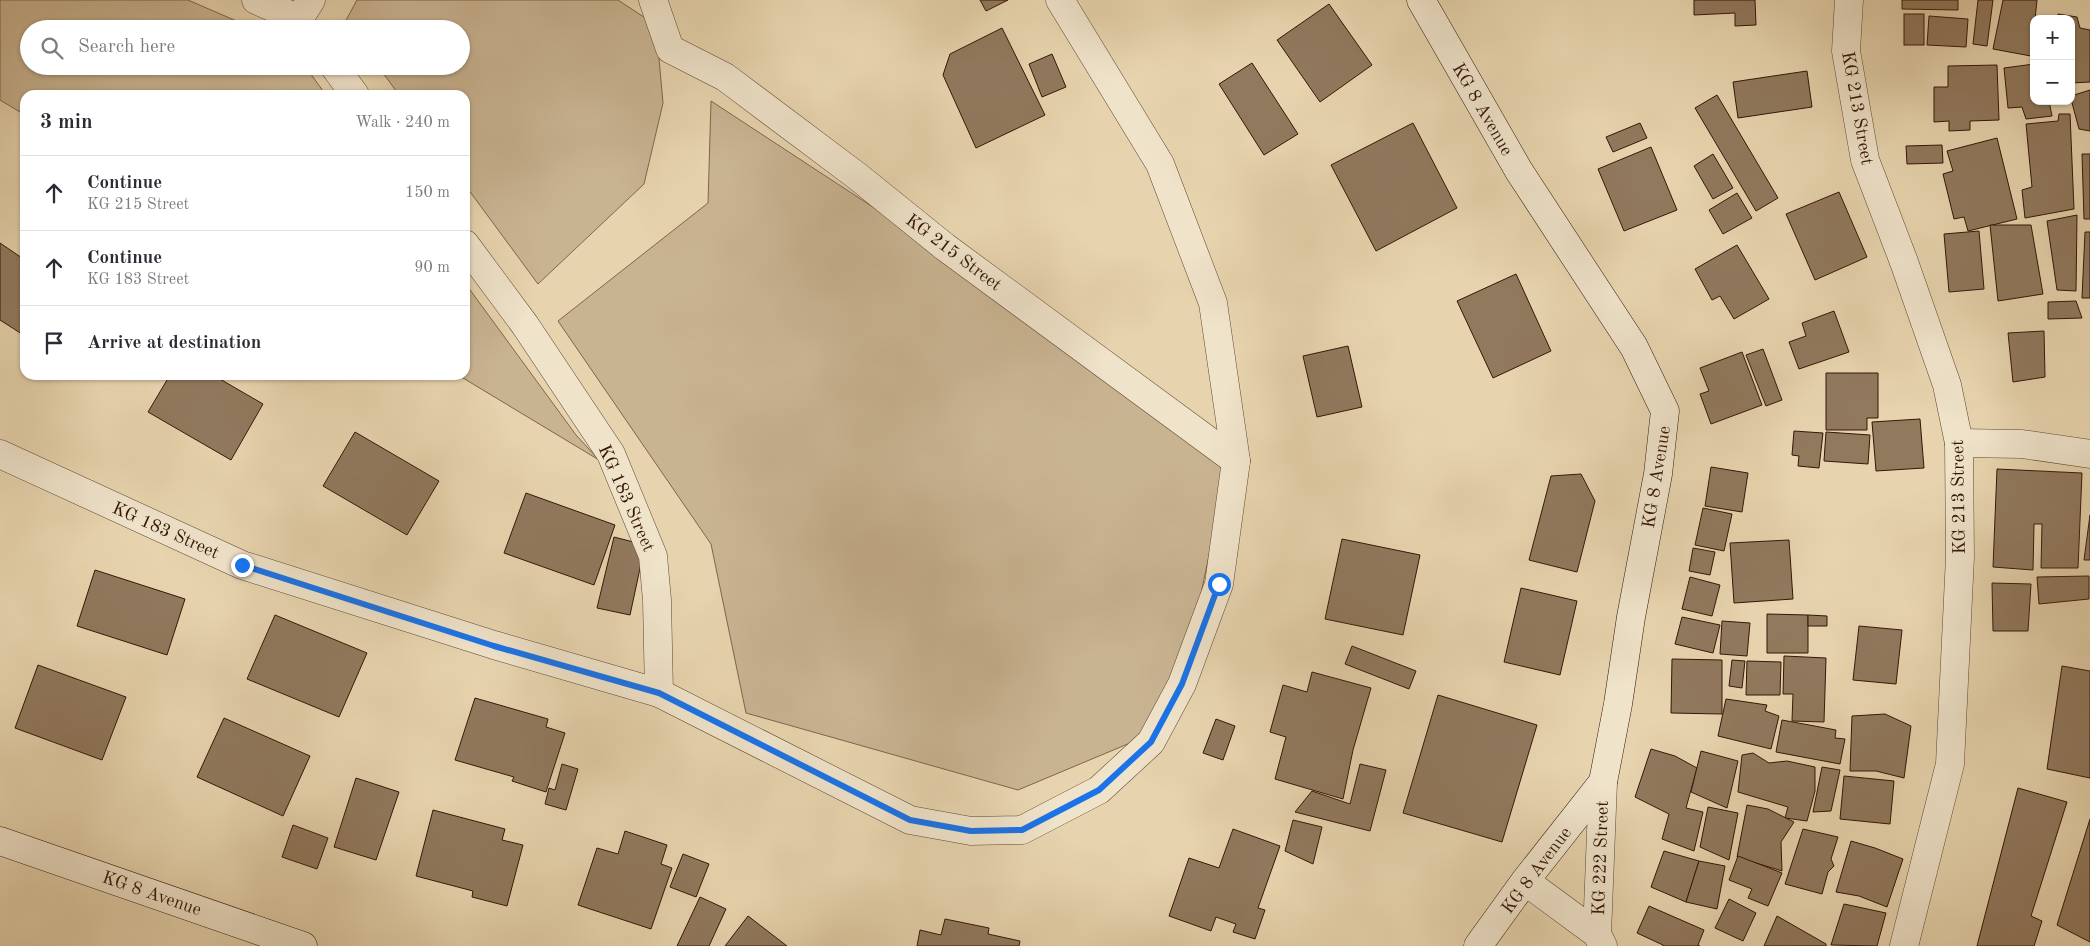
<!DOCTYPE html>
<meta charset="utf-8">
<style>
body{margin:0;font-family:"Old Standard TT",serif;background:#f7f7f7;color:#2b2b33}
.controls{position:absolute;right:15px;top:15px;display:grid;overflow:hidden;border-radius:10px;box-shadow:0 1px 4px #0004}
.controls button{width:45px;height:45px;display:grid;place-items:center;padding:0;border:0;border-bottom:1px solid #e1e1e2;background:#fff;color:#2b2b33;font:25px sans-serif}
.stop{position:absolute;width:15px;height:15px;margin:-11px;border:4px solid #1a73e8;border-radius:50%;background:#fff}
.stop.end{background:#1a73e8;border-color:#fff;box-shadow:0 1px 5px #0008}
.list{margin:0;padding:0;list-style:none}
h2{display:flex;justify-content:space-between;align-items:center;height:65px;margin:0;padding:0 20px;font-size:21px}
h2 small{font-size:16px;font-weight:400;color:#7c7c81}
.list li{display:grid;grid-template-columns:32px 1fr auto;gap:15px;align-items:center;box-sizing:border-box;height:75px;padding:0 20px;border-top:1px solid #e1e1e2}
.list b{display:block;font-size:19px;white-space:nowrap}
.list p{margin:0;font-size:16px;white-space:nowrap;color:#7c7c81}
.list em{font-size:16px;font-style:normal;color:#7c7c81}
.icon{flex:none;width:28px;height:28px;fill:none;stroke:currentColor;stroke-width:2;stroke-linecap:round;stroke-linejoin:round}
.map{position:relative;flex:none;width:2090px;height:946px;overflow:hidden}
.search{position:absolute;background:#fff;box-shadow:0 1px 4px #0004;left:20px;top:20px;width:450px;height:55px;display:flex;align-items:center;gap:12px;box-sizing:border-box;padding:0 18px;border-radius:28px;color:#7c7c81;font-size:19px}
.panel{position:absolute;background:#fff;box-shadow:0 1px 4px #0004;left:20px;top:90px;width:450px;height:290px;border-radius:15px}
.map>svg:first-child{display:block}
.green{fill:#c9b492;stroke:#7e654c}
.building{fill:#91795e;stroke:#341607}
.lines{fill:none;stroke-linecap:round;stroke-linejoin:round}
.street-casing{stroke:#614631;stroke-width:29}
.secondary-casing{stroke:#341607;stroke-width:29}
.street{stroke:#efe3ca;stroke-width:28}
.secondary{stroke:#efe3ca;stroke-width:28}
.route{stroke:#1a73e8;stroke-width:6}
.labels{text-anchor:middle;stroke-width:5;stroke-linejoin:round;paint-order:stroke}
.street-label{font-size:18px;fill:#341607;stroke:#efe3ca}
</style>
<div class="map">
<svg width="2090" height="946" viewBox="0 0 2090 946">
<rect width="100%" height="100%" fill="#e7d4ae"/>
<filter id="stains"><feTurbulence type="fractalNoise" baseFrequency=".004" numOctaves="4"/><feColorMatrix values="0 0 0 0 .2 0 0 0 0 .09 0 0 0 0 .02 0 0 0 .5 -.17"/></filter>
<radialGradient id="worn" r=".72"><stop offset=".6" stop-color="#630" stop-opacity="0"/><stop offset="1" stop-color="#630" stop-opacity=".3"/></radialGradient>
<!-- green -->
<g class="green">
<polygon points="0,0 188,0 255,29 29,29 29,66 305,66 326,95 25,95 25,115 0,100"/>
<polygon points="357,0 618,0 656,25 663,103 644,184 538,284 465,185 465,95 399,95 378,66 461,66 461,29 350,29 345,22"/>
<polygon points="711,101 1233,443 1173,725 1018,790 746,713 711,544 558,321 708,203"/>
<polygon points="465,283 576,435 599,460 458,375 465,375"/>
</g>
<!-- building -->
<g class="building">
<polygon points="980,0 1008,0 986,11"/>
<polygon points="1694,0 1755,0 1756,25 1735,26 1735,13 1694,15"/>
<polygon points="1902,0 1958,0 1958,10 1902,9"/>
<polygon points="1978,0 1993,0 1987,46 1973,44"/>
<polygon points="2003,0 2037,0 2035,19 2034,19 2031,56 1993,49"/>
<polygon points="1329,4 1372,65 1320,102 1277,40"/>
<rect x="1904" y="14" width="20" height="31"/>
<polygon points="2058,14 2077,17 2080,28 2090,30 2090,82 2071,83 2071,19 2057,19"/>
<polygon points="1929,16 1968,19 1966,47 1927,45"/>
<polygon points="1002,28 1045,115 976,148 943,75 950,54"/>
<polygon points="1052,54 1066,87 1042,97 1029,64"/>
<polygon points="1252,63 1298,134 1264,155 1219,84"/>
<polygon points="2034,64 2034,101 2049,101 2052,116 2026,119 2022,107 2008,108 2004,68"/>
<polygon points="1997,65 1999,120 1970,121 1970,130 1949,131 1949,121 1934,122 1934,87 1948,87 1948,66"/>
<polygon points="1807,71 1812,107 1738,118 1733,82"/>
<polygon points="2090,90 2090,131 2079,129 2071,99 2071,96"/>
<polygon points="1717,95 1778,198 1756,211 1695,108"/>
<polygon points="2059,114 2070,114 2074,209 2025,218 2022,190 2032,187 2026,124 2058,121"/>
<polygon points="1413,123 1457,208 1376,251 1331,165"/>
<polygon points="1640,123 1647,138 1613,152 1606,137"/>
<polygon points="1997,138 2017,219 1968,231 1964,217 1954,219 1943,174 1953,171 1947,151"/>
<polygon points="1942,145 1943,163 1907,164 1906,146"/>
<polygon points="1651,147 1677,210 1624,231 1598,169"/>
<polygon points="1713,154 1733,188 1713,199 1694,166"/>
<polygon points="2082,154 2090,154 2090,219 2084,219"/>
<polygon points="1839,192 1867,257 1815,280 1786,214"/>
<polygon points="1737,193 1752,218 1723,234 1709,210"/>
<polygon points="2077,215 2076,291 2057,290 2047,221"/>
<polygon points="1990,225 2031,225 2043,294 1998,301"/>
<polygon points="1979,231 1984,289 1949,292 1944,234"/>
<polygon points="2085,232 2090,232 2090,298 2082,298"/>
<polygon points="0,243 25,260 25,336 0,320"/>
<polygon points="1737,245 1769,299 1734,319 1720,296 1712,300 1695,269"/>
<polygon points="1516,274 1551,351 1493,378 1457,301"/>
<polygon points="2076,301 2082,318 2048,319 2048,302"/>
<polygon points="1834,311 1849,352 1799,369 1789,342 1806,336 1802,323"/>
<polygon points="2044,331 2045,377 2013,382 2008,333"/>
<polygon points="1348,346 1362,407 1317,417 1303,356"/>
<polygon points="1763,349 1782,400 1766,406 1746,355"/>
<polygon points="1742,352 1762,405 1711,424 1700,394 1709,391 1700,368"/>
<polygon points="1826,373 1878,373 1878,418 1867,418 1867,430 1826,430"/>
<polygon points="170,375 213,375 263,404 231,460 148,412"/>
<polygon points="1920,419 1924,468 1876,471 1872,422"/>
<polygon points="1794,431 1823,433 1819,468 1798,466 1799,456 1792,455"/>
<polygon points="355,432 439,481 407,535 323,486"/>
<polygon points="1826,432 1870,435 1868,464 1824,461"/>
<polygon points="1711,467 1748,473 1742,512 1705,506"/>
<polygon points="1997,469 2082,473 2078,568 2041,568 2042,524 2034,524 2033,570 1993,567"/>
<polygon points="1581,474 1595,501 1577,572 1529,560 1551,476"/>
<polygon points="526,493 615,525 594,585 504,553"/>
<polygon points="1703,508 1732,514 1724,551 1695,545"/>
<polygon points="2090,515 2090,560 2084,560"/>
<polygon points="614,537 645,545 630,615 597,608"/>
<polygon points="1342,539 1420,555 1403,635 1325,619"/>
<polygon points="1789,540 1793,599 1734,603 1730,543"/>
<polygon points="1693,548 1715,552 1710,575 1689,571"/>
<polygon points="95,570 185,599 167,655 77,626"/>
<polygon points="2089,576 2089,599 2039,604 2037,577"/>
<polygon points="1690,577 1720,585 1712,616 1682,609"/>
<polygon points="1992,583 2031,584 2028,631 1993,631"/>
<polygon points="1521,588 1577,601 1560,675 1504,662"/>
<polygon points="1767,614 1808,615 1808,653 1767,653"/>
<polygon points="275,615 367,653 339,717 247,679"/>
<polygon points="1808,615 1827,616 1827,626 1808,626"/>
<polygon points="1682,617 1720,625 1713,653 1675,644"/>
<polygon points="1722,621 1750,623 1747,656 1720,654"/>
<polygon points="1859,626 1902,630 1896,684 1853,680"/>
<polygon points="1352,646 1416,671 1409,689 1345,664"/>
<polygon points="1784,656 1826,658 1824,722 1792,721 1793,694 1783,694"/>
<polygon points="1672,659 1722,660 1722,714 1671,713"/>
<polygon points="1732,660 1745,661 1742,688 1729,686"/>
<polygon points="1747,661 1781,662 1780,695 1746,695"/>
<polygon points="38,665 126,697 102,760 15,728"/>
<polygon points="2062,666 2090,671 2090,778 2047,769"/>
<polygon points="1312,672 1371,688 1353,750 1343,799 1275,779 1286,737 1270,732 1283,685 1307,692"/>
<polygon points="1438,695 1537,725 1502,842 1403,813"/>
<polygon points="475,698 548,719 546,727 565,733 546,792 512,781 514,777 455,760"/>
<polygon points="1726,699 1767,705 1765,711 1779,716 1771,749 1718,736"/>
<polygon points="1885,714 1911,726 1904,778 1876,771 1850,771 1852,716"/>
<polygon points="224,718 310,756 283,816 197,777"/>
<polygon points="1216,719 1235,726 1223,760 1203,753"/>
<polygon points="1782,720 1836,730 1835,738 1845,739 1840,764 1776,752"/>
<polygon points="1651,749 1675,756 1697,768 1686,808 1703,812 1694,851 1662,839 1669,814 1635,797"/>
<polygon points="1701,751 1738,761 1727,808 1691,792"/>
<polygon points="1753,753 1769,763 1787,761 1815,767 1815,791 1807,821 1785,818 1788,807 1738,792 1742,755"/>
<polygon points="562,764 578,769 566,810 545,804 549,788 555,790"/>
<polygon points="1360,764 1386,770 1370,831 1295,812 1312,791 1350,804"/>
<polygon points="1822,767 1840,770 1831,811 1813,812"/>
<polygon points="1844,776 1894,781 1890,824 1840,819"/>
<polygon points="356,778 399,792 376,860 334,847"/>
<polygon points="2018,788 2067,802 2031,916 2042,921 2034,946 1977,946"/>
<polygon points="1747,805 1768,809 1794,822 1781,842 1782,871 1737,857"/>
<polygon points="1708,807 1738,813 1729,860 1700,847"/>
<polygon points="433,810 505,829 502,840 523,845 507,906 472,897 473,891 416,876"/>
<polygon points="2090,819 2090,942 2057,925"/>
<polygon points="1293,820 1322,827 1313,864 1285,851"/>
<polygon points="293,825 328,838 317,869 282,857"/>
<polygon points="1233,829 1280,846 1258,908 1265,910 1255,939 1233,932 1236,924 1216,917 1211,931 1169,916 1189,858 1219,868"/>
<polygon points="1803,829 1838,837 1831,859 1834,866 1828,872 1822,894 1785,884"/>
<polygon points="625,831 667,845 661,864 672,868 651,929 578,905 597,848 618,854"/>
<polygon points="1851,841 1875,848 1903,859 1887,907 1859,896 1836,892"/>
<polygon points="1664,851 1699,861 1686,902 1651,887"/>
<polygon points="683,854 709,864 696,897 670,887"/>
<polygon points="1738,856 1782,873 1768,906 1748,898 1752,889 1729,880"/>
<polygon points="1699,861 1725,866 1717,909 1686,902"/>
<polygon points="700,897 726,909 709,946 677,946"/>
<polygon points="1729,899 1756,913 1743,941 1715,928"/>
<polygon points="1844,904 1886,913 1877,946 1831,945"/>
<polygon points="1649,906 1704,930 1698,945 1700,946 1663,946 1663,945 1637,933"/>
<polygon points="748,916 787,946 725,946"/>
<polygon points="1777,916 1826,944 1826,946 1764,946"/>
<polygon points="945,919 989,928 988,934 1020,941 1019,946 917,946 920,930 941,935"/>
</g>
<g class="lines">
<defs>
<g id="street">
<polyline points="256,0 299,19"/>
<polyline points="653,0 670,49 725,77 857,176 945,247 1236,461"/>
<polyline points="1849,0 1846,51 1865,160 1904,262 1947,385 1959,443 1960,557 1950,764 1904,946"/>
<polyline points="299,19 311,0"/>
<polyline points="334,66 355,95"/>
<polyline points="465,244 525,325 611,454 653,556 657,600 659,693"/>
<polyline points="1959,443 2022,444 2090,454"/>
<polyline points="0,454 242,565 494,645 659,693 910,820 971,831 1022,830 1099,790 1151,742 1182,684 1219,584 1236,461 1213,303 1160,164 1060,0"/>
<polyline points="1525,881 1597,934 1603,946"/>
<polyline points="1597,934 1603,782"/>
</g>
<g id="secondary">
<polyline points="1421,0 1519,171 1634,347 1665,411 1658,474 1631,617 1618,704 1603,782 1525,881 1478,946"/>
<polyline points="0,841 303,946"/>
</g>
</defs>
<!-- street casing -->
<use href="#street" class="street-casing"/>
<!-- secondary casing -->
<use href="#secondary" class="secondary-casing"/>
<!-- street -->
<use href="#street" class="street"/>
<!-- secondary -->
<use href="#secondary" class="secondary"/>
</g>
<g class="lines">
<!-- route -->
<polyline class="route" points="242,565 494,646 659,693 910,820 971,831 1022,830 1099,790 1151,742 1182,684 1219,584"/>
</g>
<g class="labels">
<!-- street labels -->
<g class="street-label">
<text transform="translate(1858 108) rotate(80)" y="6">KG 213 Street</text>
<text transform="translate(1483 109) rotate(60)" y="6">KG 8 Avenue</text>
<text transform="translate(954 252) rotate(37)" y="6">KG 215 Street</text>
<text transform="translate(1656 477) rotate(-81)" y="6">KG 8 Avenue</text>
<text transform="translate(1958 497) rotate(-91)" y="6">KG 213 Street</text>
<text transform="translate(627 498) rotate(66)" y="6">KG 183 Street</text>
<text transform="translate(166 530) rotate(24)" y="6">KG 183 Street</text>
<text transform="translate(1600 858) rotate(-88)" y="6">KG 222 Street</text>
<text transform="translate(1536 870) rotate(-53)" y="6">KG 8 Avenue</text>
<text transform="translate(152 893) rotate(19)" y="6">KG 8 Avenue</text>
</g>
</g>
<rect width="100%" height="100%" filter="url(#stains)"/>
<rect width="100%" height="100%" fill="url(#worn)"/>
</svg>
<div class="controls">
<button>+</button>
<button>−</button>
</div>
<div class="stop" style="left:1219px;top:584px"></div>
<div class="stop end" style="left:242px;top:565px"></div>
<div class="search"><svg class="icon" aria-label="search" viewBox="0 0 24 24"><circle cx="10" cy="10" r="6"/><path d="M15 15l6 6"/></svg>Search here</div>
<section class="panel">
<h2>3 min<small>Walk · 240 m</small></h2>
<ul class="list">
<li><svg class="icon" aria-label="ahead" viewBox="0 0 24 24"><path d="M12 20V5M6 11l6-6 6 6"/></svg><div><b>Continue</b><p>KG 215 Street</p></div><em>150 m</em></li>
<li><svg class="icon" aria-label="ahead" viewBox="0 0 24 24"><path d="M12 20V5M6 11l6-6 6 6"/></svg><div><b>Continue</b><p>KG 183 Street</p></div><em>90 m</em></li>
<li><svg class="icon" aria-label="arrive" viewBox="0 0 24 24"><path d="M6 21V4h12l-3 4 3 4H6"/></svg><div><b>Arrive at destination</b></div></li>
</ul>
</section>
</div>
